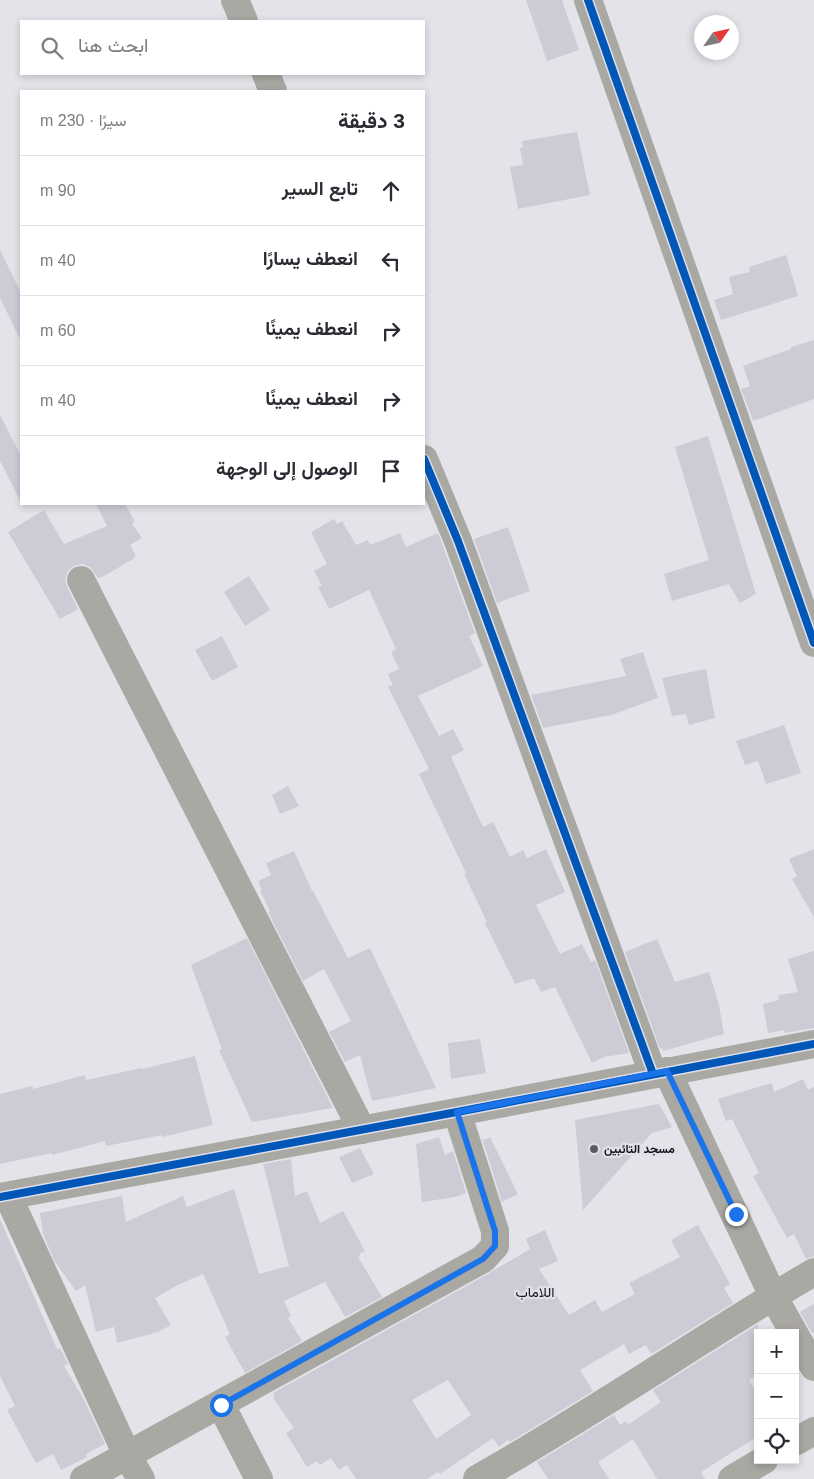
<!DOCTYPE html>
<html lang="ar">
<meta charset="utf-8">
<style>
body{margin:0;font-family:Helvetica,Vazirmatn,sans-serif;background:#f2f2f3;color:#2b2b33;direction:rtl}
.controls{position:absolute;right:15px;bottom:15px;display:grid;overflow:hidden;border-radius:0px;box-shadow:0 2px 8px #0003}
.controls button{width:45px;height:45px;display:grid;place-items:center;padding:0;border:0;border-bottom:1px solid #e1e1e2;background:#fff;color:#2b2b33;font:25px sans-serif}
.compass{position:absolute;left:694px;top:15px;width:45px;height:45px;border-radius:50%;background:#fff;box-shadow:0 2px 8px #0003;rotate:56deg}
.stop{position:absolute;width:15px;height:15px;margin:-11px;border:4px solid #1a73e8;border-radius:50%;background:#fff}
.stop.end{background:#1a73e8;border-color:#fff;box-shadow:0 1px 5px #0008}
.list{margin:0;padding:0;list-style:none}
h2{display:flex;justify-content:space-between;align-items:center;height:65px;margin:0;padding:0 20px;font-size:21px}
h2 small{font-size:16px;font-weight:400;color:#7c7c81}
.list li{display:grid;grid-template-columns:32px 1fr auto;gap:15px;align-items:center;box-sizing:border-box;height:70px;padding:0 20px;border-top:1px solid #e1e1e2}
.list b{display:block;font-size:19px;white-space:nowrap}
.list em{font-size:16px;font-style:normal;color:#7c7c81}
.icon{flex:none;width:28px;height:28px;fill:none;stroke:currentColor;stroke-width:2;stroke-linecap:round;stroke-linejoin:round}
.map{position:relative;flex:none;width:814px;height:1479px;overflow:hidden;direction:ltr}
.search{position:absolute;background:#fff;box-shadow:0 2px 8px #0003;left:20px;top:20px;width:405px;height:55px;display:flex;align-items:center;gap:12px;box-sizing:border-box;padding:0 18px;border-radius:0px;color:#7c7c81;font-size:19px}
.panel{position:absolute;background:#fff;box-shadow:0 2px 8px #0003;left:20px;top:90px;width:405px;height:415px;border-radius:0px;direction:rtl}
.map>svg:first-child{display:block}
.building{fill:#ccccd7;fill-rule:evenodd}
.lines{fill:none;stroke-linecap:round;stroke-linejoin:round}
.minor{stroke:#aaa8a2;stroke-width:28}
.cycleway-casing{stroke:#e0e0ec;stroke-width:11}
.cycleway{stroke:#0057b8;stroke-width:8}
.route{stroke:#1a73e8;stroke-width:6}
.poi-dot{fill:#5c5c60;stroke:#e0e0ec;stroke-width:2}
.labels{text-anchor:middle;stroke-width:4.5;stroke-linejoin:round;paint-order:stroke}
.poi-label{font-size:12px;font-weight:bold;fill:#131317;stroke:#e0e0ec;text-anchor:start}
.neighbourhood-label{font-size:14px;fill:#131317;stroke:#e0e0ec}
</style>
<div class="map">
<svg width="814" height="1479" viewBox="0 0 814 1479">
<rect width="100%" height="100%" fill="#e3e3e9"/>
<!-- building -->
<g class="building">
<polygon points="526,0 562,0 579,50 547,61"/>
<polygon points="577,132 590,195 518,209 510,167 523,165 520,148 523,147 522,141"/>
<polygon points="0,250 21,293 21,341 0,298"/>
<polygon points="786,255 798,296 721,320 714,300 733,294 729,277 750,272 749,267"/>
<polygon points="814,340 814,399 753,421 741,389 750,386 743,366 791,349 791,347"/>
<polygon points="0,415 21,456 21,502 0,461"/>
<polygon points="708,436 756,594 740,603 729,584 672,601 664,574 709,560 675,447"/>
<polygon points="96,504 125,504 135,522 132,524 142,538 130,545 136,556 133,558 133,559 106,575 98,578 90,567 82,564 74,566 68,571 65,579 67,587 78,609 60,619 8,532 44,510 64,544 107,526"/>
<polygon points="334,519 337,524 342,521 356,545 368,540 370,545 400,533 406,547 438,533 475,633 469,636 483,666 418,696 439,736 453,729 464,750 451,757 483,827 493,822 510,857 523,850 527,858 546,849 565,892 536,905 560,954 582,944 591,962 595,960 629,1053 604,1057 592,1063 555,987 541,992 534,978 515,984 485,923 487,922 464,874 466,873 419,774 429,769 388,687 393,685 388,674 399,669 391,652 396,649 369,590 329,609 318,587 322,586 314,571 327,564 311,532"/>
<polygon points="508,527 530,591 497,603 474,539"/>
<polygon points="249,576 270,610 245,626 224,592"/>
<polygon points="222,636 238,667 212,681 195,650"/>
<polygon points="643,652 658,698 611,715 543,728 531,695 626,676 620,659"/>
<polygon points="706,669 715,718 689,725 686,714 672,716 662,678"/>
<polygon points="784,725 801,773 766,784 758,761 745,765 736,741"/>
<polygon points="288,786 299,806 280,814 272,795"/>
<polygon points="814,849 814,917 792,879 797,876 789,859"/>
<polygon points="294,851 312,891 313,891 348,958 370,948 436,1088 372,1101 360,1055 345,1062 329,1032 351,1021 324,969 303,981 268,912 270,911 260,891 262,890 258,881 271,875 266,863"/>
<polygon points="247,938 333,1108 252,1122 219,1050 222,1049 191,965"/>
<polygon points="657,939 675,982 709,972 719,1005 724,1034 663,1051 663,1048 660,1049 625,952"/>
<polygon points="814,951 814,1028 785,1033 784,1030 768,1033 763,1004 779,1000 778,995 798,992 788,959"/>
<polygon points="480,1039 486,1073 451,1079 448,1043"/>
<polygon points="195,1056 213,1125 162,1137 162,1135 106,1146 105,1141 52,1155 52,1153 0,1164 0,1094 32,1086 33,1089 85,1075 86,1080 142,1068 142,1069"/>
<polygon points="803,1079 808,1090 814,1087 814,1256 806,1259 794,1234 787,1238 753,1176 759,1173 732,1119 726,1121 718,1099 772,1083 774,1092"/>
<polygon points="659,1104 672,1127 652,1133 583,1210 575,1120"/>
<polygon points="439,1137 445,1155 453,1151 466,1193 455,1197 422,1202 416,1144"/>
<polygon points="490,1137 518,1194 502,1202 482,1138 484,1140"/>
<polygon points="360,1148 374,1174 352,1183 339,1157"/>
<polygon points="291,1159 295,1196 307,1191 320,1223 343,1211 365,1251 359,1254 360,1256 358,1257 382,1297 345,1317 325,1282 284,1301 291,1316 288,1318 302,1341 245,1373 225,1337 230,1334 203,1274 178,1285 155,1298 171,1325 158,1332 117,1343 114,1327 96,1332 85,1285 76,1291 55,1262 43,1234 40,1213 122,1196 126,1222 183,1196 187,1207 234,1189 259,1274 289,1266 263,1164"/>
<polygon points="0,1219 57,1349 60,1348 68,1364 64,1366 83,1398 105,1444 86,1454 87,1457 61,1470 53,1454 36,1463 7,1410 15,1406 0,1376"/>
<path d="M698 1225 730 1284 724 1288 733 1303 651 1354 646 1345 629 1354 624 1344 580 1370 593 1391 510 1442 508 1440 499 1447 493 1438 440 1474 438 1472 427 1479H356L347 1465 339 1470 331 1458 320 1465 317 1461 307 1467 286 1433 294 1428 273 1398 275 1396 273 1393 479 1279 530 1249 526 1239 545 1230 558 1261 539 1269 569 1315 595 1300 602 1312 635 1294 629 1283 680 1257 671 1240ZM448 1380 471 1415 436 1439 412 1400Z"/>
<polygon points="814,1304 814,1333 812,1333 800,1312"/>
<polygon points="758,1324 758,1374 749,1380 758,1395 758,1436 701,1472 705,1479 657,1479 633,1439 598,1462 609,1479 548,1479 537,1462 614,1415 620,1425 626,1421 628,1425 661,1402 653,1390"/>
</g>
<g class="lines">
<!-- minor -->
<g class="minor">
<polyline points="235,0 244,21"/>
<polyline points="588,0 814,643"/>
<polyline points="266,74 273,91"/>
<polyline points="424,459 458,541 653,1074"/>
<polyline points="81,580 362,1130"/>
<polyline points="667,1071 773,1296 794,1333"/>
<polyline points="8,1196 127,1455 141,1479"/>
<polyline points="0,1197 457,1112 814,1044"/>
<polyline points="795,1335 814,1367"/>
<polyline points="221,1405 259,1479"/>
<polyline points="795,1442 814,1431"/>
<polyline points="84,1479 483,1259 495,1246 495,1231 457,1112"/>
<path d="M477 1479C592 1414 700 1339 814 1272"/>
<polyline points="732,1479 764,1460"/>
</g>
<defs>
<g id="cycleway">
<polyline points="588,0 814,643"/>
<polyline points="424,459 458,541 653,1074"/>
<polyline points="0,1197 457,1112 814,1044"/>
</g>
</defs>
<!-- cycleway casing -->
<use href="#cycleway" class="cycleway-casing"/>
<!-- cycleway -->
<use href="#cycleway" class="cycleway"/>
</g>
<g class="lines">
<!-- route -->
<polyline class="route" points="221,1405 483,1259 495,1246 495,1231 457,1112 667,1071 736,1214"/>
</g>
<!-- markers -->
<circle class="poi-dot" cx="594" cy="1149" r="5"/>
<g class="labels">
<!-- poi labels -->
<g class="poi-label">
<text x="604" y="1153">مسجد التائبين</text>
</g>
<!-- neighbourhood labels -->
<g class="neighbourhood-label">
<text x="535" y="1297">اللاماب</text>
</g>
</g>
</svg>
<div class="controls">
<button>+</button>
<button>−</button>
<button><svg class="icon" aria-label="locate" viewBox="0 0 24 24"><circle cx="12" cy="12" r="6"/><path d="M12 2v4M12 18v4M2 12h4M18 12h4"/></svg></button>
</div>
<svg class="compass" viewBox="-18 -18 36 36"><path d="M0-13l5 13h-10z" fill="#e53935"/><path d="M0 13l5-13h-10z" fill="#7c7c81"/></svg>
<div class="stop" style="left:221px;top:1405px"></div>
<div class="stop end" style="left:736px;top:1214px"></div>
<div class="search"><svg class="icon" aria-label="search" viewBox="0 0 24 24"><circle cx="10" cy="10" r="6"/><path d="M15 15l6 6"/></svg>ابحث هنا</div>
<section class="panel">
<h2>3 دقيقة<small>سيرًا · 230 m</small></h2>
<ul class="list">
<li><svg class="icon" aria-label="ahead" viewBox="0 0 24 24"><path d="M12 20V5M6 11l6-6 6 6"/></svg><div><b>تابع السير</b></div><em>90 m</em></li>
<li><svg class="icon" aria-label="left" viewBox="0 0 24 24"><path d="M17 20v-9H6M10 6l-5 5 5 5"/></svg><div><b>انعطف يسارًا</b></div><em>40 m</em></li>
<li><svg class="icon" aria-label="right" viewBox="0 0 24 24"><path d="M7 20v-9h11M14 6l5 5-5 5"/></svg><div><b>انعطف يمينًا</b></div><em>60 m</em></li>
<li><svg class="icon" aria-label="right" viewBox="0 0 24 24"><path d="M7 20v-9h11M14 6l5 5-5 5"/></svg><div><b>انعطف يمينًا</b></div><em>40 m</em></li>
<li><svg class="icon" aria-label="arrive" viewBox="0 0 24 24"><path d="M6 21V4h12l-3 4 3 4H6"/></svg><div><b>الوصول إلى الوجهة</b></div></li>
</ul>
</section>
</div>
